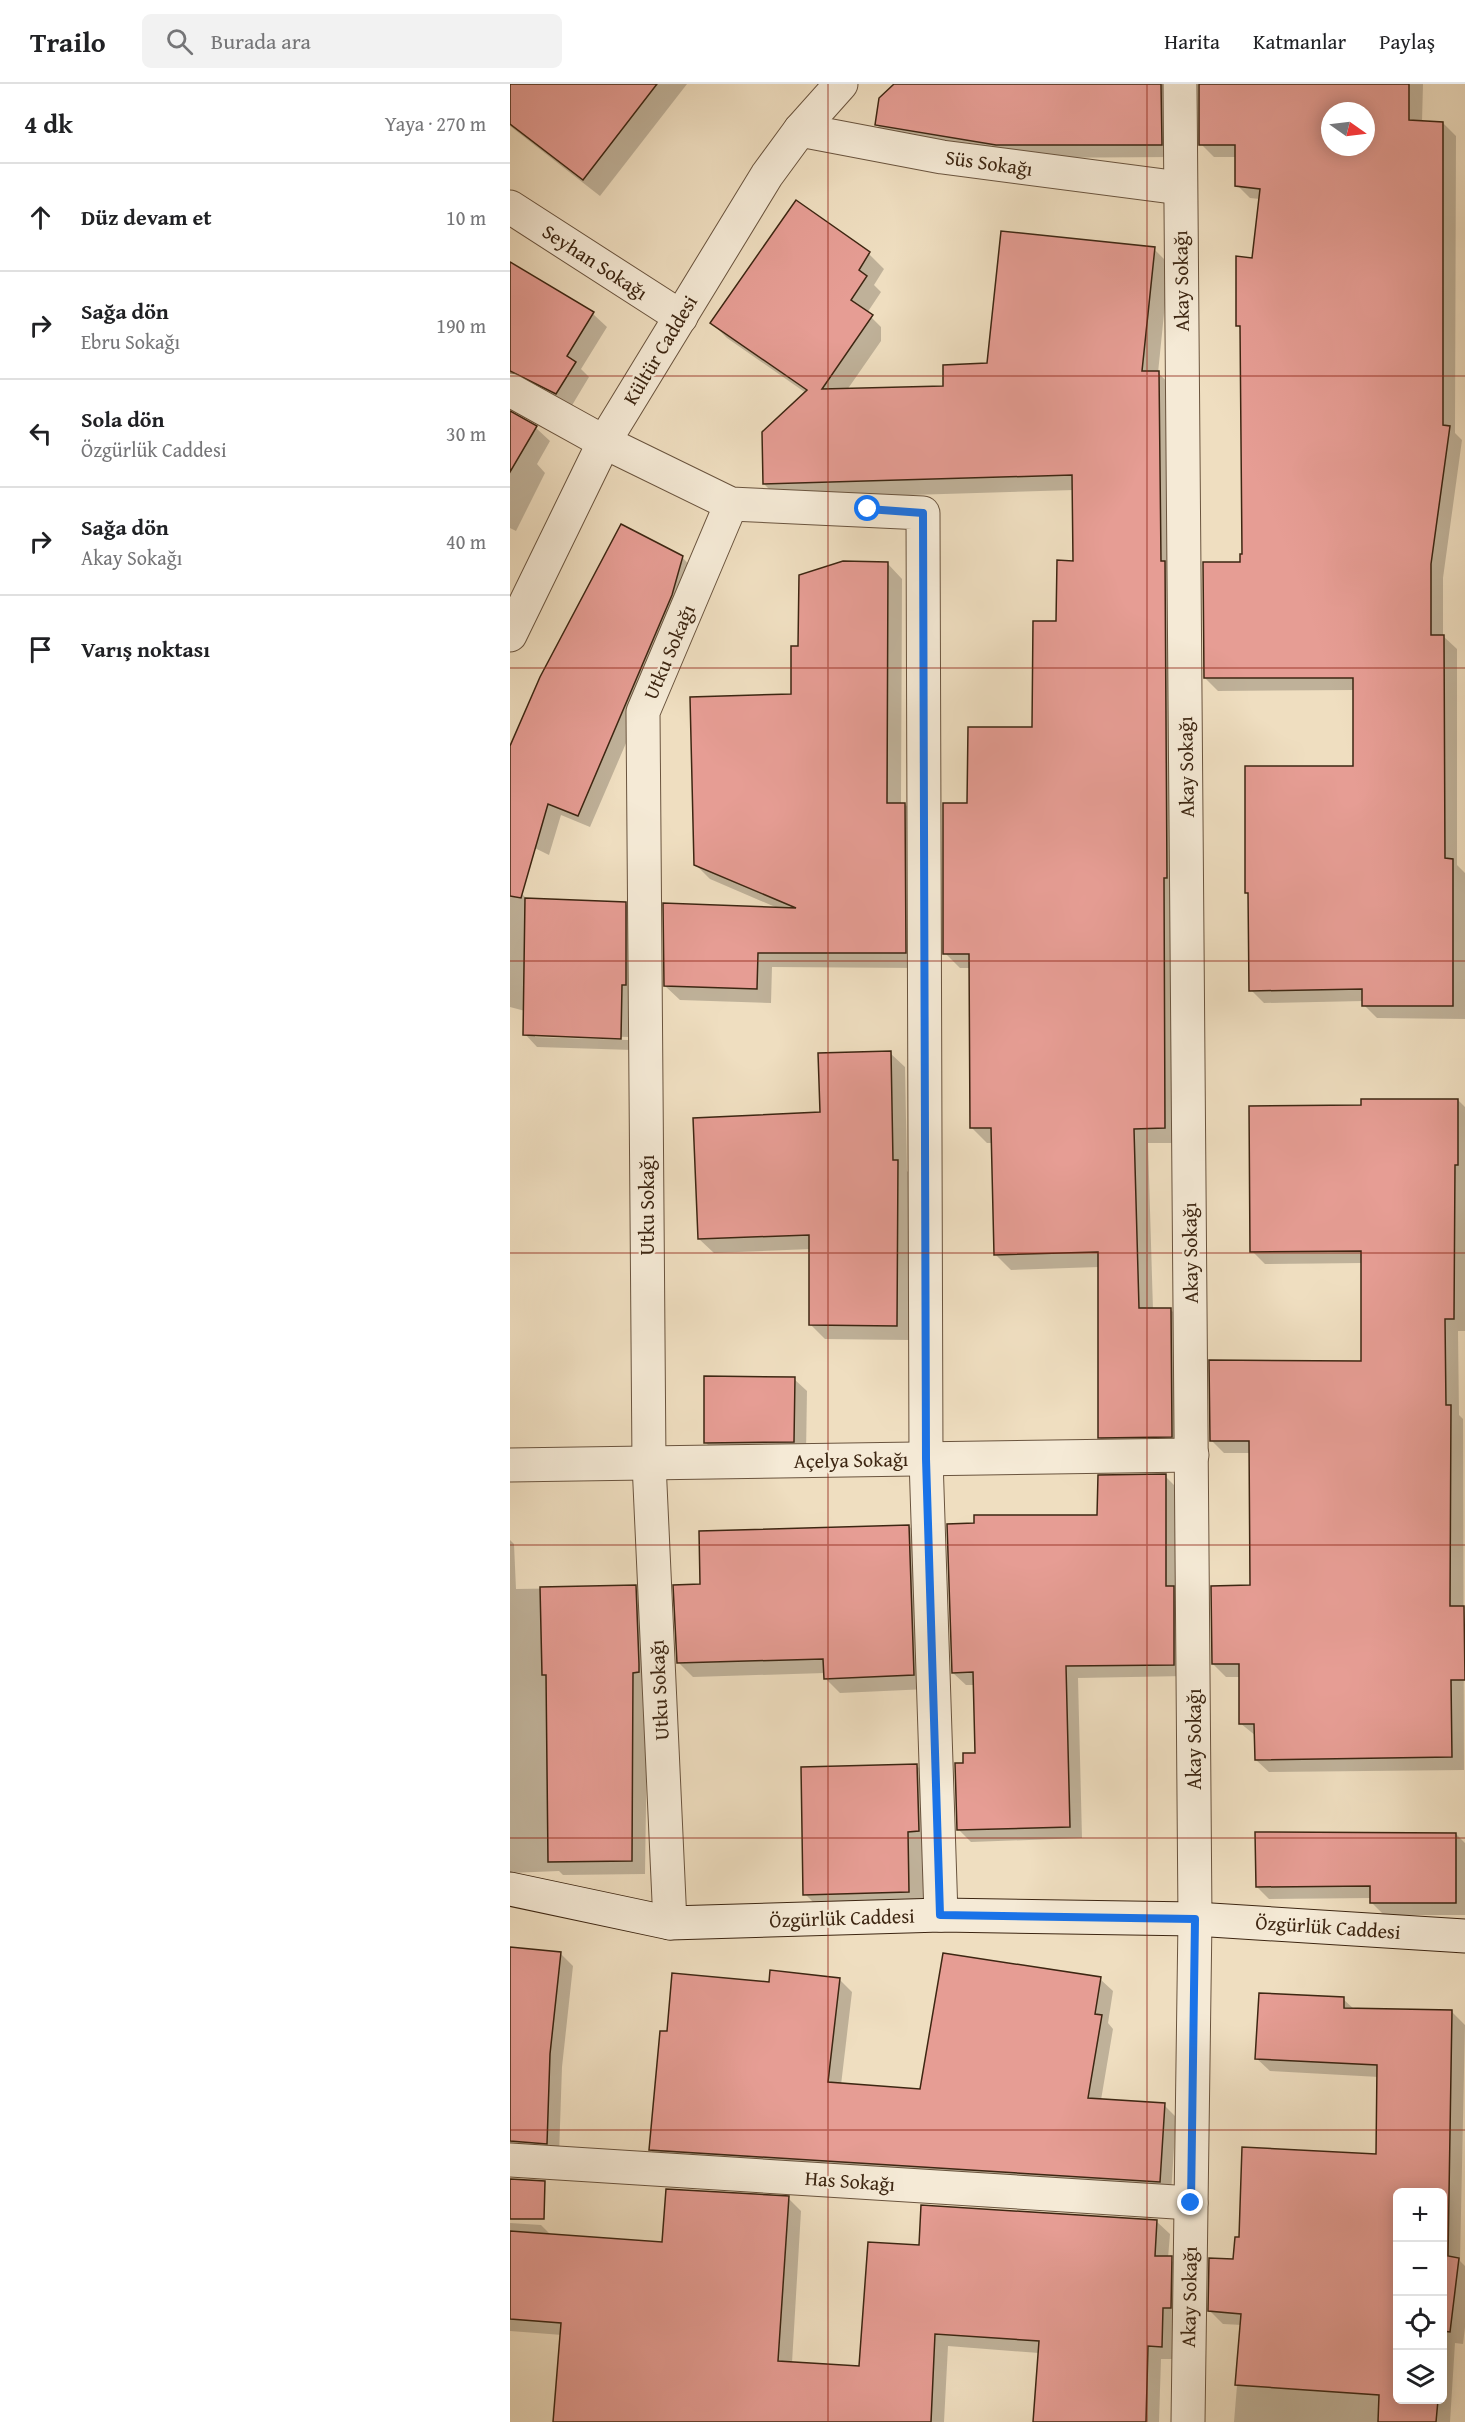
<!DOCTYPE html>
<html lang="tr">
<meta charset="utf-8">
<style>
body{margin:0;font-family:"Gentium Book Plus",serif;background:#f2f2f2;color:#202124}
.controls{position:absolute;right:18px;bottom:18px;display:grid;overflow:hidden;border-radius:9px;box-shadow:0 3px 15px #0003}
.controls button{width:54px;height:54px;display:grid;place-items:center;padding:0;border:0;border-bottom:2px solid #e0e0e0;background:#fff;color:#202124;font:30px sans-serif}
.compass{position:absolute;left:811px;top:18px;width:54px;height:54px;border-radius:50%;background:#fff;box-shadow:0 3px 15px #0003;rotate:104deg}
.stop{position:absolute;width:18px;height:18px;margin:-14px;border:4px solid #1a73e8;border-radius:50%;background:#fff}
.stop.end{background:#1a73e8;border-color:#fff;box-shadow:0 2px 6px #0008}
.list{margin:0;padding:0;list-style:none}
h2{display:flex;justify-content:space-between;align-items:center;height:78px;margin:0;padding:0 24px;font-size:26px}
h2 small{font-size:20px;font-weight:400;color:#757577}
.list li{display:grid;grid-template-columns:39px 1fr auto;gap:18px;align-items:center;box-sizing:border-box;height:108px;padding:0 24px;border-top:2px solid #e0e0e0}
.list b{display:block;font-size:22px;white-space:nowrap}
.list p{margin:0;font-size:20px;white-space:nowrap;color:#757577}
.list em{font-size:20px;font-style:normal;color:#757577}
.icon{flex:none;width:33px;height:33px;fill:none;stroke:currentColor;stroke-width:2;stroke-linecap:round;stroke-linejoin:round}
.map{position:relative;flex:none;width:955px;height:2338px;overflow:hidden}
header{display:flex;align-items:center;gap:36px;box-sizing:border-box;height:84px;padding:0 30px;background:#fff;border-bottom:2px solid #e0e0e0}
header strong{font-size:28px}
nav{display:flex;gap:33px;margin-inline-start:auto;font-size:21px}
.search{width:420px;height:54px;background:#f2f2f2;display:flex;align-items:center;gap:15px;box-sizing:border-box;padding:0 21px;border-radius:9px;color:#757577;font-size:22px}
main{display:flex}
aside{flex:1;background:#fff}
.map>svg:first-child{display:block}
.shadow{fill:#0003;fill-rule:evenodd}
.building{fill:#e69d94;stroke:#3d2612;stroke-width:1.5;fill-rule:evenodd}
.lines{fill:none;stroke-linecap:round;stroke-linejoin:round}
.street-casing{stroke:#6a543e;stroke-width:35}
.secondary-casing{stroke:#3d2612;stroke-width:35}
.street{stroke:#f5ead6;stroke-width:33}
.secondary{stroke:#f5ead6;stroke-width:33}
.route{stroke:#1a73e8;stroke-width:8}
.grid{fill:none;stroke:#8f2418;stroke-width:1.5;stroke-opacity:0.55}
.labels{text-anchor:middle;stroke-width:4.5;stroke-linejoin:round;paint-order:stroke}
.street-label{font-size:20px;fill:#3d2612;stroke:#f5ead6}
</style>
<header>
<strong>Trailo</strong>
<div class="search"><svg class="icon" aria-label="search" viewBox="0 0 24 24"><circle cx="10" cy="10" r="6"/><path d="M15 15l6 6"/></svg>Burada ara</div>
<nav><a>Harita</a><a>Katmanlar</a><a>Paylaş</a></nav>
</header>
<main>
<aside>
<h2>4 dk<small>Yaya · 270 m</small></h2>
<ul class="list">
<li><svg class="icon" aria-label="ahead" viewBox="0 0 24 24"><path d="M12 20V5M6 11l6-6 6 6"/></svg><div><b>Düz devam et</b></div><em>10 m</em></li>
<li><svg class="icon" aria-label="right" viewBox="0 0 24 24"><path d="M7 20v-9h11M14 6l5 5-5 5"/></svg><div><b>Sağa dön</b><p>Ebru Sokağı</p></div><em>190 m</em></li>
<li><svg class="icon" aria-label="left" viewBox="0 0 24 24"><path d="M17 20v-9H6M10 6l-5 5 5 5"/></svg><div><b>Sola dön</b><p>Özgürlük Caddesi</p></div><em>30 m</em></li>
<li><svg class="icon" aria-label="right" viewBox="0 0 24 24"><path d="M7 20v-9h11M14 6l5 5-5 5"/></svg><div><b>Sağa dön</b><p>Akay Sokağı</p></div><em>40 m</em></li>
<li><svg class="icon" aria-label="arrive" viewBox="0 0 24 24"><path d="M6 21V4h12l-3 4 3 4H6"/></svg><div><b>Varış noktası</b></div></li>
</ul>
</aside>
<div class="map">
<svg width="955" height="2338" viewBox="0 0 955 2338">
<rect width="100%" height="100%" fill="#efdec0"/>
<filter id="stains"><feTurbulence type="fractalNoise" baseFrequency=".00333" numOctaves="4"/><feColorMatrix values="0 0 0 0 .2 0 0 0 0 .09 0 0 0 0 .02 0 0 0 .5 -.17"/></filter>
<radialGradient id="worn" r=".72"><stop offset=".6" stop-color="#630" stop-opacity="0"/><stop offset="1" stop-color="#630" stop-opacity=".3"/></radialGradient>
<!-- shadow -->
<g class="shadow">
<polygon points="0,0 177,0 90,112 0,42"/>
<polygon points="386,0 670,0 664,73 500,74 380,54 367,41"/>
<path d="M690 0H913L912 38 933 39 946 52 945 349 952 356 933 494V552L947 565V781L955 789V935L867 934 854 921V917L754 919 741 906 740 812 737 809 844 684V606L708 607 695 594 734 471 731 245 728 242 743 175 750 115 740 114 727 101V73H704L691 60ZM820 27H856V63H820Z"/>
<polygon points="287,118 359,170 374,185 364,201 371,208 357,229 371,243 371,257 337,306 435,303 479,281 644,165 659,180 648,289 664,304 670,1059 638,1059 643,1226 661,1226 676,1241 677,1367 604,1368 589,1353 589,1183 501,1186 486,1171 483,1059 477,1059 462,1044 461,884 450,884 435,869 458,720 523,644 564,478 564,406 269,415 254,400 296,309 217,254 202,239"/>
<polygon points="0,180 83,230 97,243 71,285 79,293 61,323 0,308"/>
<polygon points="0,328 26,344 40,357 27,380 35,389 6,447 0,444"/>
<polygon points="172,473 184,486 174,524 80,743 51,731 39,771 0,752 0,665"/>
<polygon points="378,480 392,495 391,720 395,720 409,735 410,884 262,883 261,919 170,916 155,902 270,825 200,795 185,780 282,612 290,563"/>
<path d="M0 806 11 809 18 816 115 819 127 832 123 966 27 963 15 950V927L0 923ZM25 950 118 953V956L25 953Z"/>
<polygon points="380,969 395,983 397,1087 402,1092 401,1256 315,1255 300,1240 301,1165 204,1169 189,1155 311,1029"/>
<polygon points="948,1016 955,1023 955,1247 948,1247 949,1331 953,1335 954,1686 759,1688 746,1676 746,1652 730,1639 730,1593 716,1593 703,1580 741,1503 740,1369 714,1369 701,1356 853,1278 852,1179 755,1180 742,1167 853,1022"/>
<polygon points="284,1295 297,1307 296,1370 208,1371 196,1359"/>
<polygon points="655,1392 667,1404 676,1592 568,1594 572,1754 461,1758 448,1745 455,1680 467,1670 465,1601 456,1601 443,1589 589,1432"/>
<polygon points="399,1442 413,1457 418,1605 330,1609 315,1594 315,1589 183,1593 168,1578 192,1502"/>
<polygon points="0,1456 4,1460 6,1505 125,1503 139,1517 135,1790 53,1791 49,1787 0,1789"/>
<polygon points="407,1682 424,1699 416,1825 312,1827 295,1810"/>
<polygon points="946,1750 955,1759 955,1831 874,1831 862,1819 862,1814 759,1815 747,1803"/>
<polygon points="0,1865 51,1870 63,1882 52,1983 49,2071 0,2075"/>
<polygon points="329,1895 342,1908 331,2001 411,2007 590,1895 603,1907 598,1939 603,1945 591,2016 654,2021 666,2033 661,2110 152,2078 140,2065 158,1949 260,1899"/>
<path d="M833 1915 845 1926 942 1928 955 1941 950 2177 955 2182V2243L953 2260 945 2259 940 2338H724L732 2241 713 2240 700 2227 724 2177 730 2155 867 2071 869 1993 760 1987 746 1974ZM888 2108H932V2316H888Z"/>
<polygon points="278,2114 291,2127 282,2279 350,2283 411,2162 646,2137 660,2150 658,2174 674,2187 664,2275 651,2275 649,2338 525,2338 529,2269 438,2262 434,2338 44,2338 52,2251 0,2247 0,2139 31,2141 41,2151 153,2160"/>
</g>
<!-- building -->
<g class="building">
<polygon points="0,0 147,0 73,96 0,40"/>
<polygon points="384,0 651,0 652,61 486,61 365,41 369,14"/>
<path d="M689 0H899V36L933 38V341L940 342 921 480V551H934L935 774 943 775V922H852V905L739 907 738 809H735V682H843V594H694L693 478H730V470H732L730 242H726V172L742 174 750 105 725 102V61H689ZM820 27H856V63H820Z"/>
<polygon points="286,116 360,168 349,186 357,192 341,216 363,231 312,305 433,302 433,281 477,279 491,147 645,163 632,287 649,287 651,477 655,477 657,794 654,794 655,1044 624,1045 629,1224 661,1224 662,1353 588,1354 588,1168 484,1171 481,1044 460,1044 459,870 433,870 433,719 457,719 458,643 522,643 523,537 546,537 547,476 563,477 562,391 253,400 252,348 297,306 200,239"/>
<polygon points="0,178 84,228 57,272 66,278 46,310 0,287"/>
<polygon points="0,327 27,342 0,388"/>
<polygon points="111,440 173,472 162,511 68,732 38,720 11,814 0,812 0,662 30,593"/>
<polygon points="333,477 378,478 377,719 395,719 396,869 248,869 247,905 154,902 153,819 286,824 184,781 180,613 281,610 281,562 288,562 289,491"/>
<polygon points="15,814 116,818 116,901 112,901 111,955 13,951"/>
<polygon points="381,967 383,1076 388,1076 387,1242 299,1241 299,1151 188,1155 183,1034 310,1028 308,969"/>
<polygon points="851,1015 948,1015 948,1081 945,1081 944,1235 935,1235 936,1321 941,1321 940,1522 954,1522 955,1596 941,1596 942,1673 745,1676 744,1640 729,1640 729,1580 702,1580 701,1502 740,1501 739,1357 700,1357 699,1276 851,1277 851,1167 740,1168 739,1022 851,1021"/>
<polygon points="194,1292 285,1293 284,1358 194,1359"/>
<polygon points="656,1390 656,1502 664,1502 664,1581 556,1582 560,1743 447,1746 445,1679 453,1679 453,1669 465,1669 463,1588 442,1589 437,1440 464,1439 464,1431 587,1431 588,1391"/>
<polygon points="399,1441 404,1591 314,1595 313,1575 167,1579 163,1501 190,1500 189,1447"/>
<polygon points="126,1501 129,1580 129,1588 123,1589 122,1777 38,1778 36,1591 32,1591 30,1503"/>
<polygon points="407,1680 409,1747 398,1748 399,1808 293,1811 291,1683"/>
<polygon points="745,1748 946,1749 946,1819 860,1819 860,1802 746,1803"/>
<polygon points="0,1863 51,1868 40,1970 37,2060 0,2057"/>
<polygon points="433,1869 591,1893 585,1930 592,1931 578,2014 655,2019 650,2098 139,2066 150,1947 157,1947 162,1889 259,1898 260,1886 330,1894 318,1998 410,2005"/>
<polygon points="749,1909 834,1913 834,1924 942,1926 938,2172 949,2174 940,2248 933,2247 933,2109 888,2109 888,2316 928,2316 926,2338 868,2338 869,2311 725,2301 731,2230 698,2227 699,2174 723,2175 725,2153 729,2153 732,2063 866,2070 867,1981 745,1975"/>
<polygon points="0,2095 35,2097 34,2135 0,2135"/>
<polygon points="156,2105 279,2112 268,2277 349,2282 358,2158 409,2161 411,2121 647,2136 645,2172 662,2172 661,2224 653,2224 652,2263 638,2262 636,2338 523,2338 529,2257 425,2250 421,2338 43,2338 51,2239 0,2235 0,2147 152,2158"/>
</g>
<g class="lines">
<defs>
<g id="street">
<polyline points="670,0 685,1835 678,2338"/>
<polyline points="290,46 432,73 670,104"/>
<polyline points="0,123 171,233"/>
<polyline points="0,306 94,358 221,420 413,429 416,1375 431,1831"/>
<polyline points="0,551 94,358 257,91 290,46 331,0"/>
<polyline points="0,1381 682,1371"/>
<polyline points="160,1839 139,1379 133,628 221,420"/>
<polyline points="0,2076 681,2119"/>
</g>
<polyline id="secondary" points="0,1805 160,1839 431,1831 685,1835 955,1852"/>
</defs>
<!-- street casing -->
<use href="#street" class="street-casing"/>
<!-- secondary casing -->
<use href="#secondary" class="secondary-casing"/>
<!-- street -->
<use href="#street" class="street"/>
<!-- secondary -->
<use href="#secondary" class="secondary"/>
</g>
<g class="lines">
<!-- route -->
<polyline class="route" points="358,425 413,429 416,1375 430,1831 685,1835 681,2119"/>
</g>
<!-- grid -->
<path class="grid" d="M318 0V2338M637 0V2338M0 292H955M0 584H955M0 877H955M0 1169H955M0 1461H955M0 1754H955M0 2046H955"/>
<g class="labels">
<!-- street labels -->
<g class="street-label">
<text transform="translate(479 79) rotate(8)" y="7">Süs Sokağı</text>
<text transform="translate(85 178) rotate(33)" y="7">Seyhan Sokağı</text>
<text transform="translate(671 197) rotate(-91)" y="7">Akay Sokağı</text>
<text transform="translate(150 266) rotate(-59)" y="7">Kültür Caddesi</text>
<text transform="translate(159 568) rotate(-67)" y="7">Utku Sokağı</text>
<text transform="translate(676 683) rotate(-91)" y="7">Akay Sokağı</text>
<text transform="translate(137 1121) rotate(-90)" y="7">Utku Sokağı</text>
<text transform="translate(680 1169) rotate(-91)" y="7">Akay Sokağı</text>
<text transform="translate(341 1376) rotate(-1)" y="7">Açelya Sokağı</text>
<text transform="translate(149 1606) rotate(-93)" y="7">Utku Sokağı</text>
<text transform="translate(684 1655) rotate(-90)" y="7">Akay Sokağı</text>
<text transform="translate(332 1834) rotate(-2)" y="7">Özgürlük Caddesi</text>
<text transform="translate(818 1843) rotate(4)" y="7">Özgürlük Caddesi</text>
<text transform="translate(340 2097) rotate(4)" y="7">Has Sokağı</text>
<text transform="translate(679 2213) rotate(-89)" y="7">Akay Sokağı</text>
</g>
</g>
<rect width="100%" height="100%" filter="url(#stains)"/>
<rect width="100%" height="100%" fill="url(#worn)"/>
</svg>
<div class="controls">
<button>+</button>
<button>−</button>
<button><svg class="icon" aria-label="locate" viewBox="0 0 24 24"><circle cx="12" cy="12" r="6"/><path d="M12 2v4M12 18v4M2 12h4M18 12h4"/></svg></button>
<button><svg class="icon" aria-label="layers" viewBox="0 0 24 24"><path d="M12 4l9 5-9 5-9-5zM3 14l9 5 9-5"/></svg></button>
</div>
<svg class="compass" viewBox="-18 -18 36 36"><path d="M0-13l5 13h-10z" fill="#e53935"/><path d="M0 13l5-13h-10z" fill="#757577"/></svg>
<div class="stop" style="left:358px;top:425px"></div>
<div class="stop end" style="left:681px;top:2119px"></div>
</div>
</main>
